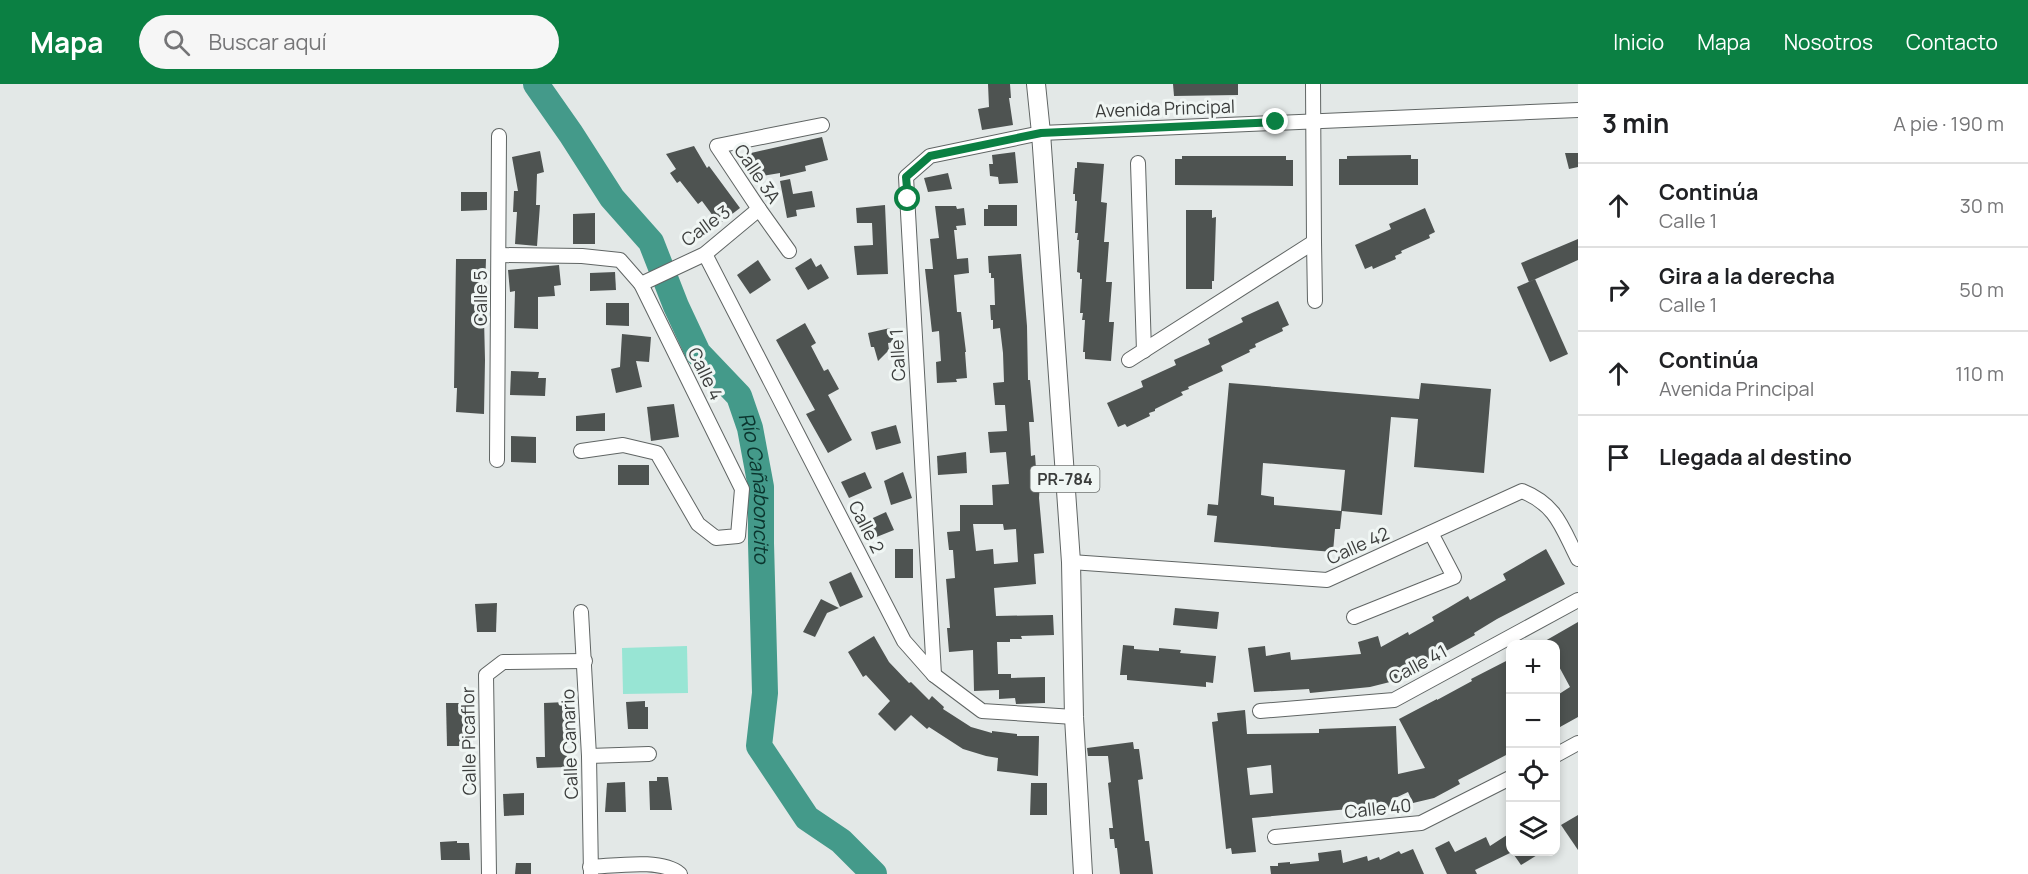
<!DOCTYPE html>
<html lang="es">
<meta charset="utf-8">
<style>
body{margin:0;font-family:Manrope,sans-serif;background:#f6f6f6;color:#202124}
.controls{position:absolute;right:18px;bottom:18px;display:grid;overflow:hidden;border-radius:12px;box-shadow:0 3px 9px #0003}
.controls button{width:54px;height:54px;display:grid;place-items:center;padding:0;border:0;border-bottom:2px solid #e0e0e0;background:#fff;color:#202124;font:30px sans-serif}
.stop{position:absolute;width:18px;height:18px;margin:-14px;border:4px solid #0b8043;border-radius:50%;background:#fff}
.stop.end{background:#0b8043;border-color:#fff;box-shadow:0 2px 6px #0008}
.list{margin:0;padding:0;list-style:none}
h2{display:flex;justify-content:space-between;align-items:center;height:78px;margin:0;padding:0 24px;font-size:26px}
h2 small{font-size:20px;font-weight:400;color:#757577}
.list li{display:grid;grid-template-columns:39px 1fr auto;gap:18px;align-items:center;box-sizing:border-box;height:84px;padding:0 24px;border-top:2px solid #e0e0e0}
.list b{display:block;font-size:22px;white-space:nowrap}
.list p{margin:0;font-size:20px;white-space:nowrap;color:#757577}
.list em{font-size:20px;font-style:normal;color:#757577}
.icon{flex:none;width:33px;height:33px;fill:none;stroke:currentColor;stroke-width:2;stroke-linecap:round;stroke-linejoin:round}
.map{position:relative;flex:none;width:1578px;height:790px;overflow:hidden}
header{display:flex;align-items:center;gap:36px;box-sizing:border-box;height:84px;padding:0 30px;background:#0b8043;color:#fff}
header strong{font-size:28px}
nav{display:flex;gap:33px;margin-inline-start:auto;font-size:21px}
.search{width:420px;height:54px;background:#f6f6f6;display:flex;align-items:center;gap:15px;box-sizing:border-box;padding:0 21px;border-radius:33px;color:#757577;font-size:22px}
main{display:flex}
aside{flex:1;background:#fff}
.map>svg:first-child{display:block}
.green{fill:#98e5d4}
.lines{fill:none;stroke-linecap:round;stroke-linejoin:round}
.river{stroke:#449a8a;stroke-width:26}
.building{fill:#4e5351;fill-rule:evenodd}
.minor-casing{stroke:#606564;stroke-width:16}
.major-casing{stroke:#606564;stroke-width:20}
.minor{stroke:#fff;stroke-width:14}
.major{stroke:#fff;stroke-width:18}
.route{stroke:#0b8043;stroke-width:8}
.labels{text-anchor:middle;stroke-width:6;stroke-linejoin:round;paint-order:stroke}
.shield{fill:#f0f6f4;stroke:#717473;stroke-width:1.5}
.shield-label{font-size:16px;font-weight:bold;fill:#3b3d3c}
.street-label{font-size:18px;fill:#3b3d3c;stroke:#f0f6f4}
.water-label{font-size:20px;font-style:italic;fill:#0b352e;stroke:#f0f6f4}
</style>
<header>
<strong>Mapa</strong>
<div class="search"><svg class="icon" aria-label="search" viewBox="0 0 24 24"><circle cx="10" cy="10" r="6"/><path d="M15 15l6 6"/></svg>Buscar aquí</div>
<nav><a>Inicio</a><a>Mapa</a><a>Nosotros</a><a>Contacto</a></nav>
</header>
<main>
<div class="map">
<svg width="1578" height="790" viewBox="0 0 1578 790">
<rect width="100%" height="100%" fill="#e3e8e7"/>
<!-- green -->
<polygon class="green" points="687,562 688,609 623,610 622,564"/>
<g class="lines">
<!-- river -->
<path class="river" id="s1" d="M536 0 571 50 612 114 651 158 676 222 698 269 739 312 750 344 761 403V459L765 609 759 662 807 734 841 757 874 790"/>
</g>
<!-- building -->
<g class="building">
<polygon points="988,0 1010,0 1011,14 1009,14 1013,41 982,46 978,25 989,23"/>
<polygon points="1173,0 1238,0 1238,11 1174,12"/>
<polygon points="822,53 828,76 805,82 806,87 780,93 780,89 755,93 751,69"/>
<polygon points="694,62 707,84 709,82 740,124 719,140 702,117 698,120 680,97 677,99 670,89 676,85 666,70"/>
<polygon points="540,67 544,88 537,90 536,121 540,121 537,162 515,160 517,128 513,128 514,107 518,107 512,73"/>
<polygon points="1015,68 1018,99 999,100 998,93 990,92 989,80 993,80 992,71"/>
<polygon points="1565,69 1578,69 1578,83 1569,85"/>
<polygon points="1411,71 1411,75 1418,75 1418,101 1339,101 1339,75 1347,75 1347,72"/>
<polygon points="1182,72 1286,72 1286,76 1293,76 1293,102 1175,101 1175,75 1182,75"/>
<polygon points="1077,78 1104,80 1101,118 1107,119 1104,158 1109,158 1106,198 1112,198 1109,238 1114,238 1111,277 1085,275 1085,268 1083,268 1085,236 1082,236 1083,229 1080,229 1082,195 1080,195 1080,189 1077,188 1079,156 1077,156 1078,149 1075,149 1077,117 1075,117 1075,110 1073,110 1075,84 1077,84"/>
<polygon points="948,89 952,105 928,108 924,94"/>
<polygon points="790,95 793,110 812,107 815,123 796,126 797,132 787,134 780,97"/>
<polygon points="461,108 487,108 487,126 461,127"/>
<polygon points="885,121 888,190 857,191 854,162 873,161 872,139 857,139 856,124"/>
<polygon points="988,121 1017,121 1017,142 984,142 984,125 988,125"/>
<polygon points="935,122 956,122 957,125 964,124 966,141 956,142 957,146 954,146 957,175 968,174 969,189 954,191 957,228 961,228 966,268 965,268 967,294 956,295 957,298 937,299 936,278 941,277 939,247 932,248 925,185 933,185 930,155 939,154"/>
<polygon points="1425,124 1435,148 1429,151 1430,154 1401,167 1402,169 1395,172 1396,175 1373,185 1372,182 1365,185 1355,161 1391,145 1389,140"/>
<polygon points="1186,126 1212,126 1212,134 1216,133 1214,197 1212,197 1212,205 1186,205"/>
<polygon points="595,129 595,160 573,160 573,130"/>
<polygon points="1578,155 1578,176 1529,198 1521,179"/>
<path d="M1021 170 1027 242 1028 296H1030L1034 338H1029L1031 372 1035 371 1037 398H1040L1039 414 1044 469 1034 470 1036 500 994 504 996 532 1053 531 1054 551 1021 552 1022 555H1010V558H997L998 590H1011V594L1045 593V619L1016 620 1015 614 999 615V606L974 607 973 566 949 568 947 544H950L946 495 955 494 953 466H949L947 448 960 447V421H993L992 401 1009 400 1006 368 990 369 988 348 1007 347 1005 321H995L993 299 1004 298 1003 269 1000 244 993 245V236H991L990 221H995L994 194H991V189H989L988 172ZM973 440H1003L1004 446 1016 445 1018 478 994 480 993 465 976 467Z"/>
<polygon points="811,174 816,183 821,180 829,194 808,206 795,184"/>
<polygon points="456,175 486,175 484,234 485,276 484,330 456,328 457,304 454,304"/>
<polygon points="758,176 771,196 750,210 737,191"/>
<polygon points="559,181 561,201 554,202 555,212 538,213 538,245 514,244 515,207 510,208 508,186"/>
<polygon points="615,188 616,206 590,207 590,189"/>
<polygon points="1535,195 1568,270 1550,278 1517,203"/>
<polygon points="1278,217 1289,241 1282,244 1283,247 1255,260 1256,263 1249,266 1250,268 1221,282 1223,287 1188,303 1189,305 1181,308 1183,311 1155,325 1155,327 1149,329 1150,332 1127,343 1125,340 1118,343 1107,319 1143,303 1141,297 1176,281 1174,276 1210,260 1208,255 1243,238 1241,234"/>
<polygon points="606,219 629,219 629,242 606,241"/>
<polygon points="805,239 816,259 811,262 824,287 828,285 839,305 828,311 852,356 828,369 806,330 815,326 776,256"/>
<polygon points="890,244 894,258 888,259 889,266 878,277 874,263 871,263 868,249"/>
<polygon points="622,250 651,253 649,278 636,277 642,303 616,309 611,285 620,283"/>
<polygon points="511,287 539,288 538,294 546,294 545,312 510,311"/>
<path d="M1229 299 1419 315 1421 299 1491 305 1484 389 1414 383 1418 335 1391 333 1382 431 1342 427 1340 445H1335L1333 468 1214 458 1217 432 1207 431 1208 420 1218 421ZM1263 379 1345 386 1341 427 1274 421V413L1261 411Z"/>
<polygon points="674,320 679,353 651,357 647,323"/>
<polygon points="605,329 605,347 576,347 576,332"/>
<polygon points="896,341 901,359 876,366 871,348"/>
<polygon points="511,352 536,353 536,379 511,378"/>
<polygon points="966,368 967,389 938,391 937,372"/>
<rect x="618" y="381" width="31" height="20"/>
<polygon points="865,388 872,404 849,414 841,398"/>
<polygon points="903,388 912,414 891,421 884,397"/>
<polygon points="886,428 894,446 869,456 862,439"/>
<rect x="895" y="465" width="18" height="29"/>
<polygon points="1546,465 1565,500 1497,535 1474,549 1475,551 1390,598 1370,603 1310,609 1309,605 1254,608 1248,564 1265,562 1266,572 1290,568 1291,576 1361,570 1358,558 1378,552 1381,563 1408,548 1409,551 1434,537 1432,533 1448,524 1468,512 1470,516 1506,496 1503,490"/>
<polygon points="851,488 863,513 840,523 829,498"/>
<polygon points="821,515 839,524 827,529 815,553 803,548"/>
<polygon points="497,519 496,548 477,548 475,520"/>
<polygon points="1175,524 1219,528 1217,545 1173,541"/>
<polygon points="1578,538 1578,633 1560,643 1556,634 1556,612 1570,603 1556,577 1556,561 1538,561"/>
<polygon points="874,552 889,578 909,599 911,598 929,616 932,612 944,623 943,625 971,643 992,649 992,647 1017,650 1017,652 1039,652 1038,692 997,687 998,674 986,672 963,665 929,643 927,645 911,631 895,647 878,630 890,617 866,591 863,593 848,568"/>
<polygon points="1123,561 1134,562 1134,565 1159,567 1159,564 1181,566 1180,569 1216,572 1213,599 1206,598 1206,603 1127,596 1127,591 1120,591"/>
<path d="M1510 575V669L1458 696 1460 700 1434 714 1413 719 1408 708 1391 716 1395 725 1379 726V723L1349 725 1252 734 1256 768 1232 770 1231 764 1226 765 1212 638 1218 637 1217 629 1245 626 1247 650 1319 649V645L1396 642 1398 690 1425 684 1399 635 1437 615V616L1472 597 1471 595ZM1271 681 1273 709 1250 711 1247 684Z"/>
<polygon points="645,617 645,623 648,623 648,645 628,645 626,618"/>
<polygon points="566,618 567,683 537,684 536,673 545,673 544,619"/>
<polygon points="446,619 467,619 468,662 447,662"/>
<polygon points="1133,658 1134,665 1139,665 1143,695 1138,696 1145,757 1149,757 1153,790 1120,790 1117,764 1115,764 1114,755 1110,755 1109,744 1113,744 1108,699 1111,698 1108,672 1088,672 1087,664"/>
<polygon points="657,693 668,693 672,726 650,726 649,697 657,697"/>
<polygon points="625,698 626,728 605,728 607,699"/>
<polygon points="1031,699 1047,699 1047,731 1030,731"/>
<polygon points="524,709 524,731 504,732 503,710"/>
<polygon points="1578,731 1578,766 1561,741"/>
<polygon points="1510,749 1510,769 1475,786 1477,790 1447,790 1435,764 1449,757 1455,768 1486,753 1490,762"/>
<polygon points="457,757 457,759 469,759 470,776 441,776 440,758"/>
<polygon points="1413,765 1424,790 1271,790 1270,782 1278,782 1278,779 1290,778 1290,780 1319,777 1318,769 1341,766 1343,779 1367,772 1368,777 1379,773 1380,776 1399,767 1401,770"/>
<polygon points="1512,768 1542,768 1521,781"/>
<polygon points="516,779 531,779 531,790 515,790"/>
</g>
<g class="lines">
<defs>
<g id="minor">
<polyline points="1138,79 1144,267"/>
<polyline points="1314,158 1315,217"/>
<polyline points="789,167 759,125 717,62 822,41"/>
<polyline points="705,170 904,557 934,591 982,627 1074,633"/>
<polyline points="499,171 582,172 620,176 641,200 742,405 738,452 716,454 698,440 657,369 623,361 581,367"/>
<polyline points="641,200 705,170 759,125"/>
<polyline points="1129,276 1314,158 1313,0"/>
<polyline points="497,376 499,52"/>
<path d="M1071 478 1327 496 1522 407C1557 421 1562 444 1578 475"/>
<polyline points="581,528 589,672 591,790"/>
<polyline points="1354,533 1454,493 1431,449"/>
<polyline points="934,591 906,93 930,72 1041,49 1578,26"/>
<polyline points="1260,627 1394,616 1578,516"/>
<polyline points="1556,671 1578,659"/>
<polyline points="589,672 649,670"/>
<polyline points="1275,753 1421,739 1510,694"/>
<path d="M590 783C615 782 661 774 680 790"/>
<polyline points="489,790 486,591 503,578 585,577"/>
</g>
<polyline id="major" points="1036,0 1041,49 1071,478 1074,633 1083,790"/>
</defs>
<!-- minor casing -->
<use href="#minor" class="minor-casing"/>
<!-- major casing -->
<use href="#major" class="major-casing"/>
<!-- minor -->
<use href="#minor" class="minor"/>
<!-- major -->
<use href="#major" class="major"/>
</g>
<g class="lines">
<!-- route -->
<polyline class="route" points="908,115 906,93 930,72 1041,49 1276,38"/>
</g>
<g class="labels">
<!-- shield labels -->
<rect class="shield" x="1030.5" y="382" width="69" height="26" rx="4.5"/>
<g class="shield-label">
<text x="1065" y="401">PR-784</text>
</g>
<!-- street labels -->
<g class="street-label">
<text transform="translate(1165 25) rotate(-2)" y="6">Avenida Principal</text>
<text transform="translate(757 90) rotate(56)" y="6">Calle 3A</text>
<text transform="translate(706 142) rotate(-36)" y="6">Calle 3</text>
<text transform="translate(481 214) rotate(-90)" y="6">Calle 5</text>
<text transform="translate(898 271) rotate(-93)" y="6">Calle 1</text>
<text transform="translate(705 290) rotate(64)" y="6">Calle 4</text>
<text transform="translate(866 443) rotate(63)" y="6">Calle 2</text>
<text transform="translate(1358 462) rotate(-24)" y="6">Calle 42</text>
<text transform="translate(1418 581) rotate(-28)" y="6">Calle 41</text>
<text transform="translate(469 657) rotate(-91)" y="6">Calle Picaflor</text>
<text transform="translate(570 660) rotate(-92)" y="6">Calle Canario</text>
<text transform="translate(1378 725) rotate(-6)" y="6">Calle 40</text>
</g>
<!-- water labels -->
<g class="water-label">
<text dy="7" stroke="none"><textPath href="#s1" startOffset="470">Río Cañaboncito</textPath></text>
</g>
</g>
</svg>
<div class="controls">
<button>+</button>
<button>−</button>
<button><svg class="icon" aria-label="locate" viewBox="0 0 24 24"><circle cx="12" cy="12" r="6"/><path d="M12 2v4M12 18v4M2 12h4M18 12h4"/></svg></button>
<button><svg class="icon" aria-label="layers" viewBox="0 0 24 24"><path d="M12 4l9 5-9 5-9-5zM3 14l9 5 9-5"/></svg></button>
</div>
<div class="stop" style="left:908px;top:115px"></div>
<div class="stop end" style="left:1276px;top:38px"></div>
</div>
<aside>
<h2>3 min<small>A pie · 190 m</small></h2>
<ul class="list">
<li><svg class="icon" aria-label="ahead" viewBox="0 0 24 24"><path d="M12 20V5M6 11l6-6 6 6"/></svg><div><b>Continúa</b><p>Calle 1</p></div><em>30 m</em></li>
<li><svg class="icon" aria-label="right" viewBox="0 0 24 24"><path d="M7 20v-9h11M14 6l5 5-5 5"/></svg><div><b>Gira a la derecha</b><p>Calle 1</p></div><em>50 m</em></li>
<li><svg class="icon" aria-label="ahead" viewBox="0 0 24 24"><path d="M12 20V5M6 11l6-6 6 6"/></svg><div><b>Continúa</b><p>Avenida Principal</p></div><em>110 m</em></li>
<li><svg class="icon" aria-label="arrive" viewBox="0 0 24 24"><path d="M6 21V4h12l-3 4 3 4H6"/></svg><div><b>Llegada al destino</b></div></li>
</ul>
</aside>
</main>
